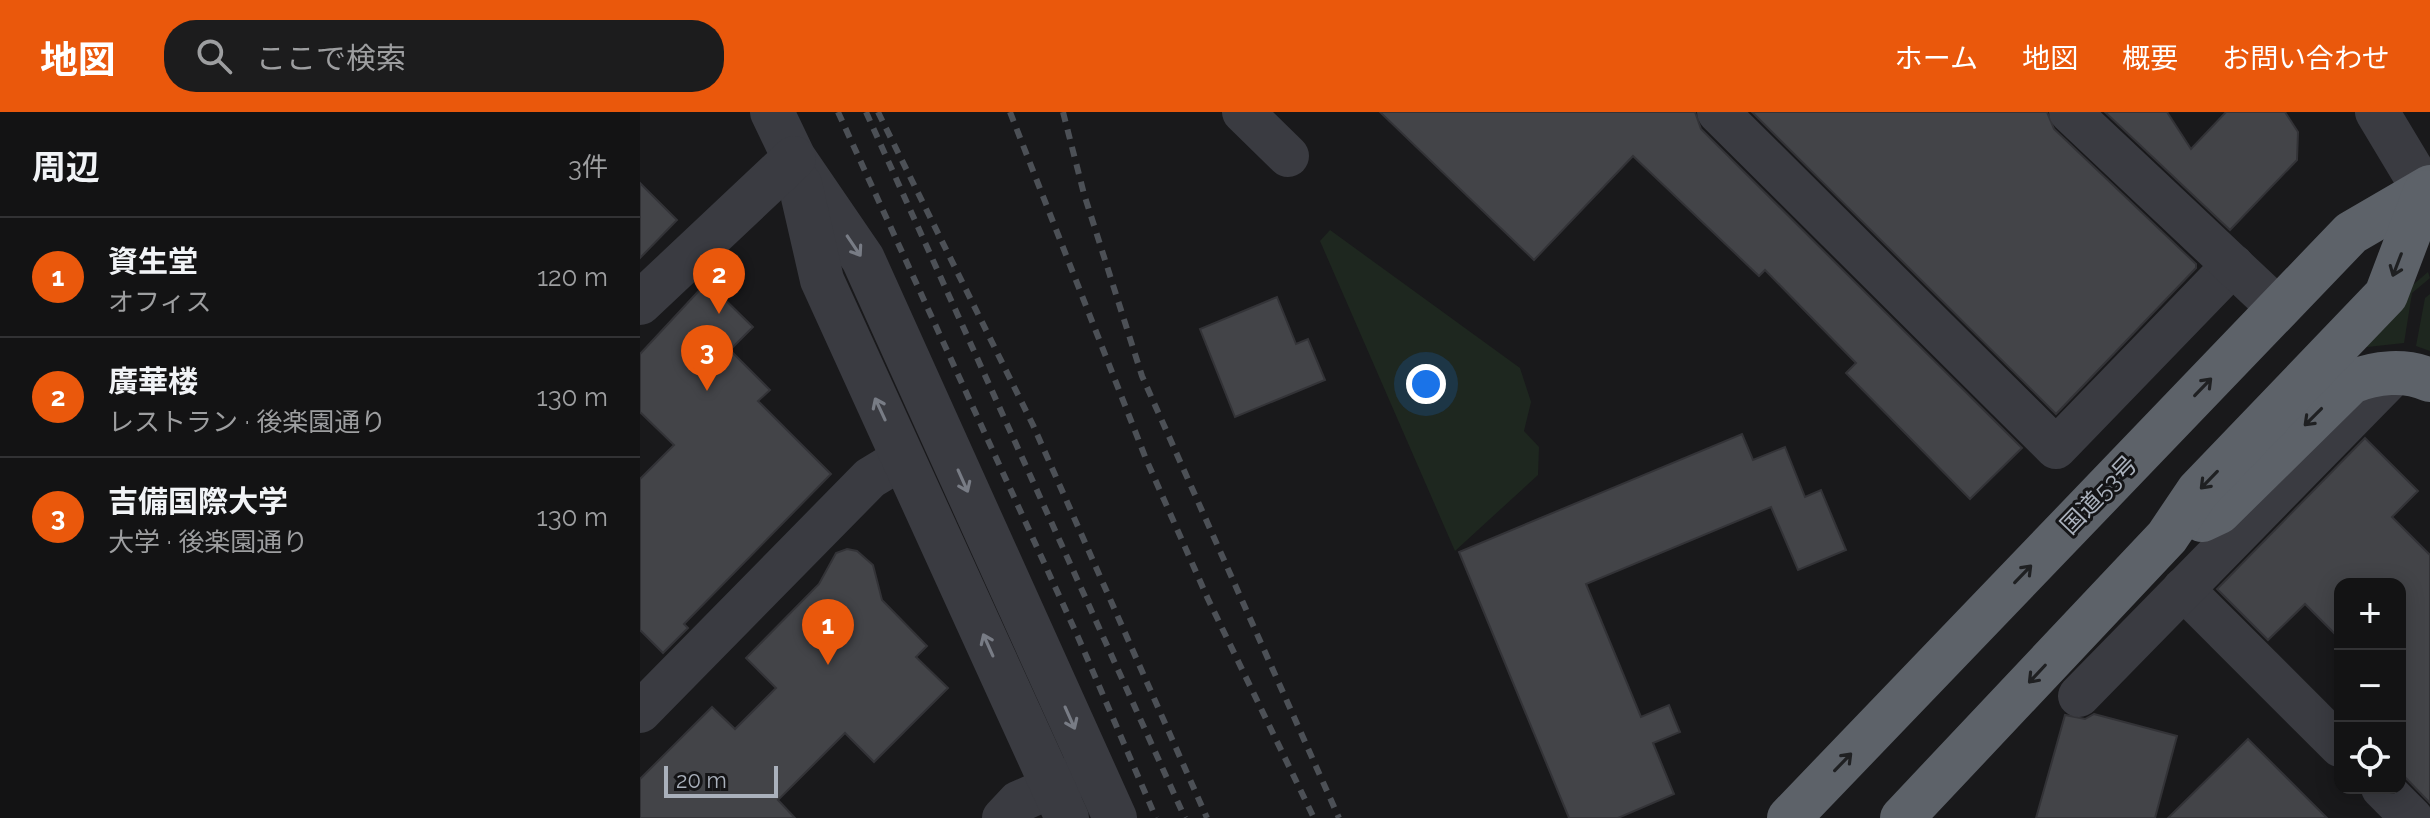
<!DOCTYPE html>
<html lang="ja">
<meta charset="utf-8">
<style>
body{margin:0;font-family:Raleway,"Noto Sans JP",sans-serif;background:#1c1c1d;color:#f1f3f6}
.controls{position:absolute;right:24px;bottom:24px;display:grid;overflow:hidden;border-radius:16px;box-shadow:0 4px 20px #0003}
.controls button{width:72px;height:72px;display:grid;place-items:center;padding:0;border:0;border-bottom:2px solid #323234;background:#131314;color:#f1f3f6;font:40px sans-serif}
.scale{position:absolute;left:24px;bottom:20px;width:114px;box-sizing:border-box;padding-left:8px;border:4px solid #aab1bc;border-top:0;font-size:22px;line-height:28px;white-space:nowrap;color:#aab1bc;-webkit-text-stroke:6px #141416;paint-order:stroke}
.you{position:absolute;left:786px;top:272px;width:28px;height:28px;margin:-20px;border:6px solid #fff;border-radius:50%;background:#1a73e8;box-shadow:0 0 0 12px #1a73e833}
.badge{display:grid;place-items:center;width:52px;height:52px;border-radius:50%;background:#ea580c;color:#fff;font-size:26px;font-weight:700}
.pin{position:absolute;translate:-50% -66px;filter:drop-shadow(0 2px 4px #0008)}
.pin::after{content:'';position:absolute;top:42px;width:28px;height:24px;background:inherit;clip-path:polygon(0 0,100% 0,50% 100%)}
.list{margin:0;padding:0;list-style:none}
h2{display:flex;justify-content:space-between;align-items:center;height:104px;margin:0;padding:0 32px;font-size:34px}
h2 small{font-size:26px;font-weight:400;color:#9d9ea0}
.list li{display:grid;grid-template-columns:52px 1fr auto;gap:24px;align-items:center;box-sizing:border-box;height:120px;padding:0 32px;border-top:2px solid #323234}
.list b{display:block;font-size:30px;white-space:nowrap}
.list p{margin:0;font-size:26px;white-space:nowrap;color:#9d9ea0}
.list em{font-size:26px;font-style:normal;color:#9d9ea0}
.icon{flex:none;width:44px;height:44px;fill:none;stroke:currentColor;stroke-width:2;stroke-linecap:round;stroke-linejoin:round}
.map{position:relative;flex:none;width:1790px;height:706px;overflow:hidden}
header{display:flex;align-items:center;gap:48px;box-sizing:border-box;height:112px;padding:0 40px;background:#ea580c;color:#fff}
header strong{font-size:38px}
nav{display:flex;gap:44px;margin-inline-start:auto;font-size:28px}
.search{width:560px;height:72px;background:#1c1c1d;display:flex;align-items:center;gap:20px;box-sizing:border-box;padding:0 28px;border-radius:32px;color:#9d9ea0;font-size:30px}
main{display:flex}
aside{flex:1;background:#131314}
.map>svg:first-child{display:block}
.green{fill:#1e271f}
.building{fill:#434448;stroke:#333337;stroke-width:2}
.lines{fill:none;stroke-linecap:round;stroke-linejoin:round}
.minor{stroke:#3a3b41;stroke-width:42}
.tertiary{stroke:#3a3b41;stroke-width:44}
.trunk{stroke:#5d6269;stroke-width:44}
.rail{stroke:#4c5056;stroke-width:6;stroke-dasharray:10 8;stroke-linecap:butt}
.oneway{stroke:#787c85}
.oneway2{stroke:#1f2022}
.labels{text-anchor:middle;stroke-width:6;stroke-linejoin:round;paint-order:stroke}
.street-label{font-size:24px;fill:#aab1bc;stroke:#141416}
</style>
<header>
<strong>地図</strong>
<div class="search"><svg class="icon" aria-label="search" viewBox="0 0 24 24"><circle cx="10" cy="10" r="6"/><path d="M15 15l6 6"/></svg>ここで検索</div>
<nav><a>ホーム</a><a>地図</a><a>概要</a><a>お問い合わせ</a></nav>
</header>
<main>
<aside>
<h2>周辺<small>3件</small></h2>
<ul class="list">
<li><span class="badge">1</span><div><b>資生堂</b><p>オフィス</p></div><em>120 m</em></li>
<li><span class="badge">2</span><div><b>廣華楼</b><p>レストラン · 後楽園通り</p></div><em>130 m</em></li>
<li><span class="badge">3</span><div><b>吉備国際大学</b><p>大学 · 後楽園通り</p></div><em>130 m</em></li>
</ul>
</aside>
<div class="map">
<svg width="1790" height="706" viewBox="0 0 1790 706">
<rect width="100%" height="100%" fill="#19191b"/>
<!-- green -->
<g class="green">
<polygon points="690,118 880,256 891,290 884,319 899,335 898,363 815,439 680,129"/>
<polygon points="1788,160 1790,166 1772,181 1764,231 1709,237 1754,189"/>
<polygon points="1790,182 1790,239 1776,234 1785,186"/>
</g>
<!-- building -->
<g class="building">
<polygon points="740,0 1055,0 1061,17 1382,336 1330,387 1206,261 1216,251 1125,158 1119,164 993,44 894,148"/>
<polygon points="1112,0 1407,0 1414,17 1556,152 1556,156 1416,302"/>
<polygon points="1465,0 1527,0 1551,37 1586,0 1645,0 1658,20 1657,48 1590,118"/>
<polygon points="0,71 37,108 0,146"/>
<polygon points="67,170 113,215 90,238 130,278 118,289 191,362 44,512 48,516 23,541 0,518 0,367 34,333 0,300 0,242"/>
<polygon points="637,185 656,232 668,227 685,268 595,305 560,217"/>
<polygon points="1102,322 1113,348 1145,335 1165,385 1181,378 1206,438 1158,458 1131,395 946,472 1001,605 1029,593 1040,620 1013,631 1034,682 978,706 929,706 819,440"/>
<polygon points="1725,326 1778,379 1752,405 1790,443 1790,691 1760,660 1760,472 1700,472 1700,527 1665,492 1628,528 1577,477"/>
<polygon points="207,437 217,439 233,453 242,488 287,534 276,545 308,576 234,650 205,621 138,688 155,706 0,706 0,667 72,595 95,617 136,576 106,546 179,472 196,441"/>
<polygon points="1454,602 1537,624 1515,706 1396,706 1425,603 1445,607"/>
<polygon points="1608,627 1687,706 1528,706"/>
</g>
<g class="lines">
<!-- minor -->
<g class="minor">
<polyline points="603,0 648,44"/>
<polyline points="1078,0 1416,336 1593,153"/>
<polyline points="1430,0 1639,197"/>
<polyline points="1543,477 1700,634"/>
<polyline points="1439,584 1755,261"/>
<polyline points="0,600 230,366 263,346"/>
<polyline points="1742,676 1772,706"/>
<polyline points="363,706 378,690 445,660"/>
</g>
<!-- tertiary -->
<g class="tertiary">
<polyline points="132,0 154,46 223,147 475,706"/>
<polyline points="1737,0 1785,80"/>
<polyline points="160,72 182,168 427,706"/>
<polyline points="0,191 154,46"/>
</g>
<!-- trunk -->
<g class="trunk">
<path d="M1562 408 1579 400 1711 270C1736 260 1765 257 1790 268"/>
<polyline points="1149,706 1711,121 1790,75"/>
<polyline points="1262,706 1527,425 1558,379 1746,183 1785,80"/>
</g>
<!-- rail -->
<g class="rail">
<polyline points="198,0 438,525 516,706"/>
<polyline points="226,0 545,706"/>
<polyline points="238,0 393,313 567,706"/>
<polyline points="370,0 506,347 568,487 674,706"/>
<polyline points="423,0 444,82 502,264 699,706"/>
</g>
</g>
<!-- one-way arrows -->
<defs><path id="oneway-shaft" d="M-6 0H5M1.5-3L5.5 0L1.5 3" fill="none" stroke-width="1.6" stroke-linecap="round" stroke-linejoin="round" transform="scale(2)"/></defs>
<g class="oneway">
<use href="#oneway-shaft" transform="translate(214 134) rotate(56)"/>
<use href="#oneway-shaft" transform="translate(240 297) rotate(-115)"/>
<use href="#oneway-shaft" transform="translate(323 369) rotate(66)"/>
<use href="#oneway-shaft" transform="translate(348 533) rotate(-114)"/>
<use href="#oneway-shaft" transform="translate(430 606) rotate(66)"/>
</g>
<g class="oneway2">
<use href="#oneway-shaft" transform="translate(1757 153) rotate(111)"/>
<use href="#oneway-shaft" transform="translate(1563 275) rotate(-46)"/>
<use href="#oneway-shaft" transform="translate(1673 305) rotate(135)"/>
<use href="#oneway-shaft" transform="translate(1569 368) rotate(134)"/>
<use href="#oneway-shaft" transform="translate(1383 462) rotate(-46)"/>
<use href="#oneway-shaft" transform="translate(1397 562) rotate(133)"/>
<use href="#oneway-shaft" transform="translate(1203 650) rotate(-46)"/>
</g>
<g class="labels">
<!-- street labels -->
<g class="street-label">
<text transform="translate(1459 383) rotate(-46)" y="8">国道53号</text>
</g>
</g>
</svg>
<div class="controls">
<button>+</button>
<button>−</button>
<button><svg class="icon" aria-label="locate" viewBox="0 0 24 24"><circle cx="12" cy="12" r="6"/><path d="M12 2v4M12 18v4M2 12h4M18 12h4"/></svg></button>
</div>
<div class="scale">20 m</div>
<div class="you"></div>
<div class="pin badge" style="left:188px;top:553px">1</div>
<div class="pin badge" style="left:79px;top:202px">2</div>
<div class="pin badge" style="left:67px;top:279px">3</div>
</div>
</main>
